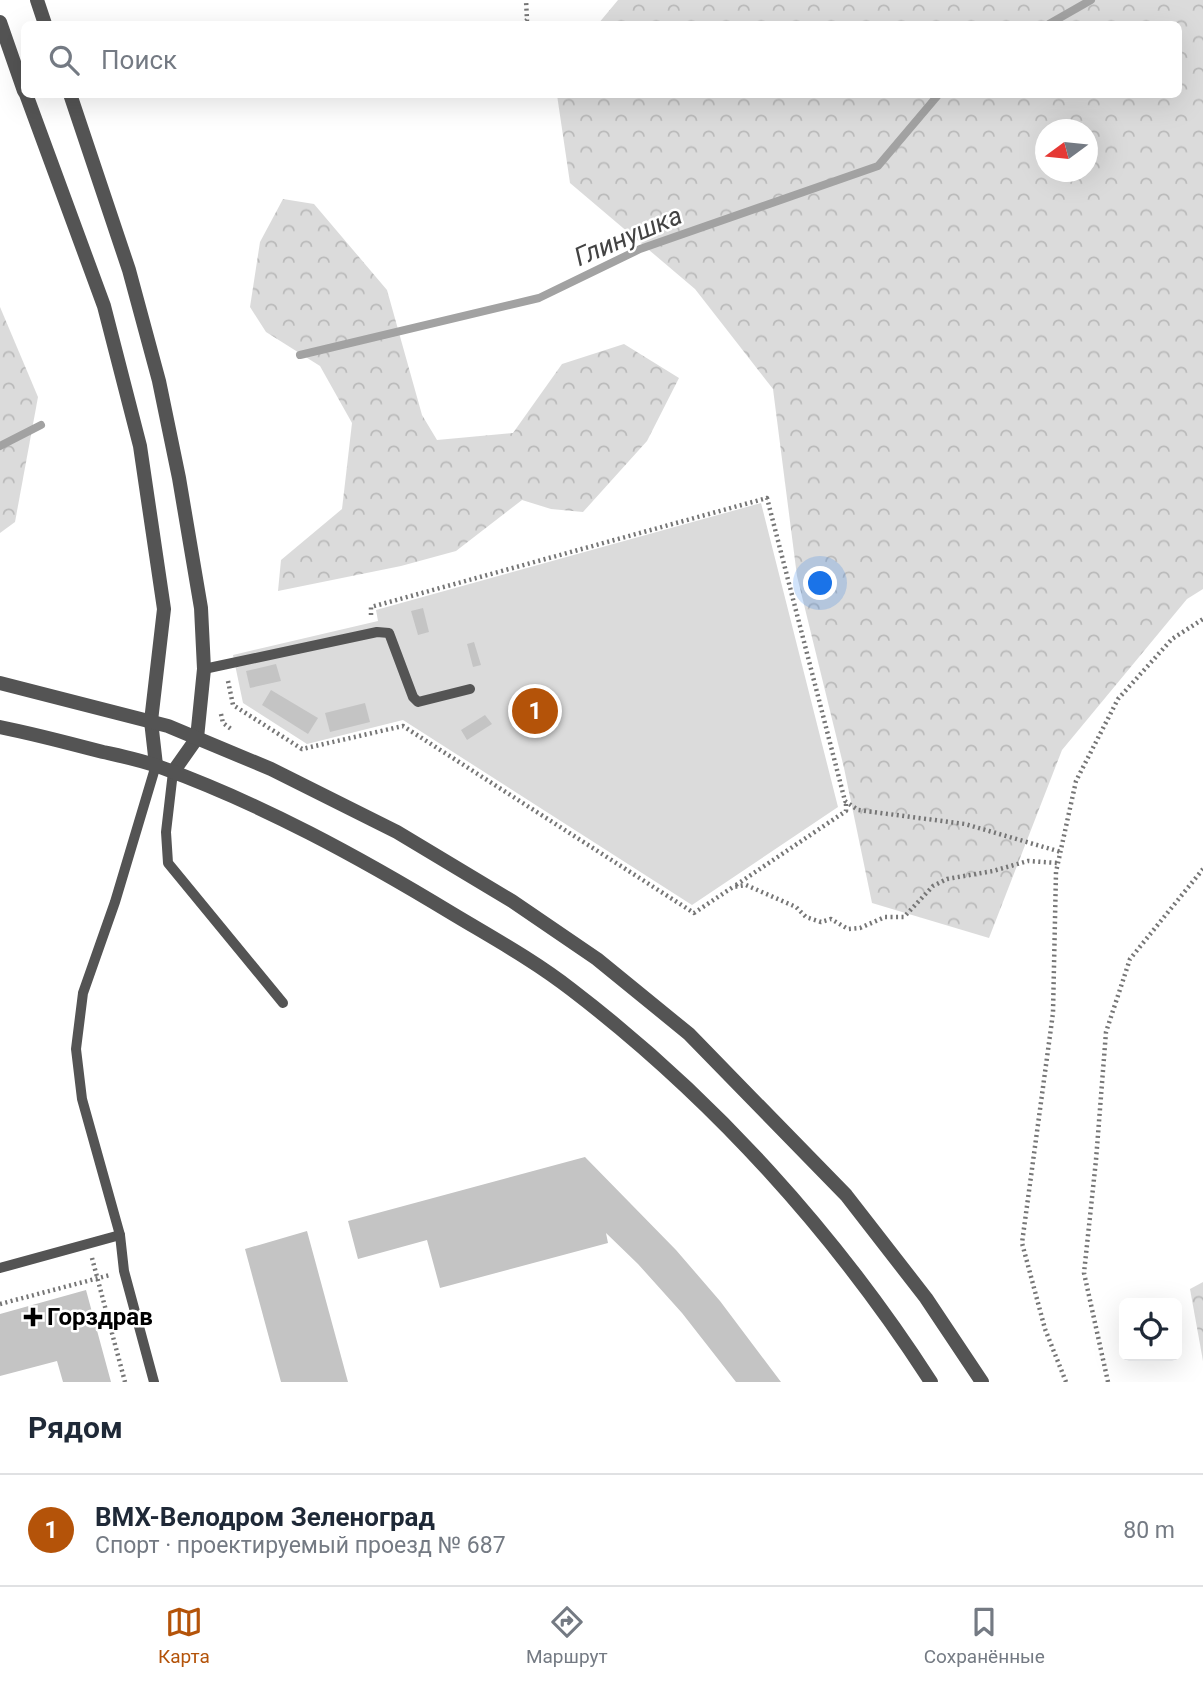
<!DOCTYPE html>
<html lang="ru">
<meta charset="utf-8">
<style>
body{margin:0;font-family:Roboto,sans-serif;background:#f2f2f3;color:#1f2937}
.controls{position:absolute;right:21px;bottom:21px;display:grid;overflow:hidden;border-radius:10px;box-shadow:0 7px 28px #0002}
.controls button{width:63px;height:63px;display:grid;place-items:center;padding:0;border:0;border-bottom:2px solid #e0e1e3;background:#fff;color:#1f2937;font:35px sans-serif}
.compass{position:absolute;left:1035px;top:119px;width:63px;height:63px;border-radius:50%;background:#fff;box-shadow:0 7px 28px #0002;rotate:255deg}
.you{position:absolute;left:821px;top:584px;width:24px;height:24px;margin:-18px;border:5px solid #fff;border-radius:50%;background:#1a73e8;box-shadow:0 0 0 10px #1a73e833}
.badge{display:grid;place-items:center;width:46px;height:46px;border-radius:50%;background:#b45309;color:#fff;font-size:23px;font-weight:700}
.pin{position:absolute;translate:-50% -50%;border:4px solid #fff;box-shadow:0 2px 7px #0006}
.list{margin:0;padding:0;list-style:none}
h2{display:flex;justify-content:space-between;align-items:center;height:91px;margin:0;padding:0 28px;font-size:30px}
h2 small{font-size:23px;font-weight:400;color:#747a83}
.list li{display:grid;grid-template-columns:46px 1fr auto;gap:21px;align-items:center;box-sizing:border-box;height:112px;padding:0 28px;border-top:2px solid #e0e1e3}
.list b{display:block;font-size:26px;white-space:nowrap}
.list p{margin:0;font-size:23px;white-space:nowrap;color:#747a83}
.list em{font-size:23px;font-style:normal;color:#747a83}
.icon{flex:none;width:38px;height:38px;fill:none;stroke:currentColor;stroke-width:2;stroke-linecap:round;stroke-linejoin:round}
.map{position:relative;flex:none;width:1203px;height:1382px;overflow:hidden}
.search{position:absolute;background:#fff;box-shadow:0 7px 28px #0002;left:21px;right:21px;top:21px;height:77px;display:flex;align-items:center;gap:18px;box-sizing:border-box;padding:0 24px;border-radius:10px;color:#747a83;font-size:26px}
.sheet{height:203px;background:#fff}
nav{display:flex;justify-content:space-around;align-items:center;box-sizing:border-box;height:98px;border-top:2px solid #e0e1e3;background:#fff;font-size:19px;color:#747a83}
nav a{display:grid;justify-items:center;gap:4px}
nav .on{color:#b45309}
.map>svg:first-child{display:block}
.forest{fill:url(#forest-crowns);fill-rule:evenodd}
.pitch{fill:#dbdbdb}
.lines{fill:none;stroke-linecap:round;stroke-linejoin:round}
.stream{stroke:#a2a2a2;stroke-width:8}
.building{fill:#c4c4c4}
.path{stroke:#767676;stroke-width:4.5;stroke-dasharray:2 3.5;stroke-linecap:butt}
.service{stroke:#545454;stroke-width:10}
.minor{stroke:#545454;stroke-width:14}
.poi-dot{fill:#000;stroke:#fff;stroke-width:2.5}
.labels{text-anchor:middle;stroke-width:5;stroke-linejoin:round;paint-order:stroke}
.poi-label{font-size:24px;font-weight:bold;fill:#000;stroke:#fff;text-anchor:start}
.water-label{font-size:26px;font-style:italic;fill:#434343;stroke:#fff}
</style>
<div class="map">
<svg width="1203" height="1382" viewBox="0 0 1203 1382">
<defs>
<pattern id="forest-crowns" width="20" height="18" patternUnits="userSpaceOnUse" patternTransform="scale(1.75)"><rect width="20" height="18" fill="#dbdbdb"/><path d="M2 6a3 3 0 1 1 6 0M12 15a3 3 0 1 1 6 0" fill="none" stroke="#bababa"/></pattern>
</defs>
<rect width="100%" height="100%" fill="#fff"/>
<!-- forest -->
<g class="forest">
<path d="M618 0H1203V589L1187 599 1062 750 989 938 872 903 844 768 797 576 773 389 695 289 570 183 557 95 1178 94V24H598ZM1046 130H1088V172H1046Z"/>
<polygon points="283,199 314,204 387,290 422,415 437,440 513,433 562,364 624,344 679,378 647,441 583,512 551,509 522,500 456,551 401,566 278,591 281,560 342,509 352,423 320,366 266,332 250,307 260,242"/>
<polygon points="0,307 38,397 15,522 0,533"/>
<polygon points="1203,1282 1203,1361 1190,1289"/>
</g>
<!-- pitch -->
<polygon class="pitch" points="761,503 838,807 692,905 403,720 307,744 243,703 233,655 378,621 376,610"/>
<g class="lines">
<!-- stream -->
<g class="stream">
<polyline points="1049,24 1091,0"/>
<polyline points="300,355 539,298 640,249 878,166 939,94"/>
<polyline points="0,446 41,425"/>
</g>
</g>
<!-- building -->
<g class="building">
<polygon points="423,608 429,632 418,635 411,611"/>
<polygon points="474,642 481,665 473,667 467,644"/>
<polygon points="276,664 281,681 250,688 246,671"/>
<polygon points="271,690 318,718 308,734 262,705"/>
<polygon points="365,703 370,722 330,732 325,713"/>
<polygon points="485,715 492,724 467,740 461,730"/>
<polygon points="585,1157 676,1250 720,1301 781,1382 736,1382 682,1313 638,1264 606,1233 608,1243 440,1288 427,1240 358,1259 348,1221"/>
<polygon points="307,1231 348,1382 281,1382 245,1249"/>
<polygon points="86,1290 111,1382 63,1382 57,1361 0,1376 0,1314"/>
</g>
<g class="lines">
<!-- path -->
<g class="path">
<polyline points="267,24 288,24"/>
<polyline points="521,24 527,20 526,0"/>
<polyline points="371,615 371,607 767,498 845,801 858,810 965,824 1061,852"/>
<polyline points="228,681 233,705 302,749 403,726 694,913 733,887 746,885 796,907 806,917 821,922 831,919 848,929 860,928 885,917 904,917 933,886 947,879 993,871 1028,861 1058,863"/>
<polyline points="221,714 223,723 231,729"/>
<polyline points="736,885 846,811 846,802"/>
<polyline points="92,1258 125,1382"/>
<polyline points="0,1304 110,1275"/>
<polyline points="1066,1382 1045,1329 1022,1243 1053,1013 1056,872 1076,781 1118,699 1172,639 1203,619"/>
<polyline points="1108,1382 1084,1273 1096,1160 1106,1032 1130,959 1203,869"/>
</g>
<!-- service -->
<g class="service">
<polyline points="204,669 377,632 389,633 413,697 418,702 470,689"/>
<polyline points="173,772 166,832 168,863 283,1003"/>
<polyline points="0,1268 120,1235"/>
<polyline points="154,1382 124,1271 120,1235 82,1099 76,1049 83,993 115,902 156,765"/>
</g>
<!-- minor -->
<g class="minor">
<polyline points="37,0 45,24"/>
<polyline points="0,22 24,91"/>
<polyline points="26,94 104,306 140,446 164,609 151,721 156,765"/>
<polyline points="70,94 129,270 159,381 179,478 201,608 204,669 197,738 173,772"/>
<polyline points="0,683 168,726 271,769 397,832 512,901 597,959 689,1034 846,1195 926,1298 982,1382"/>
<path d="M0 727C35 734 69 743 103 752 121 756 141 760 160 767 262 804 359 857 453 914 493 938 535 961 572 990 713 1098 835 1233 931 1382"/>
</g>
</g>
<!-- markers -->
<path class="poi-dot" d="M29.5 1306.5h7v7h7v7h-7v7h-7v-7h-7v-7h7z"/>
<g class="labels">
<!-- poi labels -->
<g class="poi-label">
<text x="47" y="1325">Горздрав</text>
</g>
<!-- water labels -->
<g class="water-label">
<text transform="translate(628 236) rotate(-23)" y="9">Глинушка</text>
</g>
</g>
</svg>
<div class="controls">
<button><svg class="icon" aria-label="locate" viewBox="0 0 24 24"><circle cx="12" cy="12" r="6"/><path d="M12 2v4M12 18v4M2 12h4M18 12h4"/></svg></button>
</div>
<svg class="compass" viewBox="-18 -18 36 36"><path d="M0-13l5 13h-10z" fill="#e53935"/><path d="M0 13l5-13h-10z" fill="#747a83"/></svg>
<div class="you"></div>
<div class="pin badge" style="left:535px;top:711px">1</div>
<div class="search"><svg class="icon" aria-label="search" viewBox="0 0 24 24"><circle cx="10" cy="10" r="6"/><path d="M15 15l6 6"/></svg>Поиск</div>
</div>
<section class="sheet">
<h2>Рядом<small></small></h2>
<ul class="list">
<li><span class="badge">1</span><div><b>BMX-Велодром Зеленоград</b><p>Спорт · проектируемый проезд № 687</p></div><em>80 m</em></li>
</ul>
</section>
<nav>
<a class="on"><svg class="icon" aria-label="map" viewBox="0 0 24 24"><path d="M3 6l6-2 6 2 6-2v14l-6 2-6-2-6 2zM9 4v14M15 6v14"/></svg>Карта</a>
<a><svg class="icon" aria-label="directions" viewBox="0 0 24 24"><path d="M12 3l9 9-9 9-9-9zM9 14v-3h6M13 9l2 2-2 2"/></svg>Маршрут</a>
<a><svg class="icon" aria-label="saved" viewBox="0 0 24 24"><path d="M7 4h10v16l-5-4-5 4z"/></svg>Сохранённые</a>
</nav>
